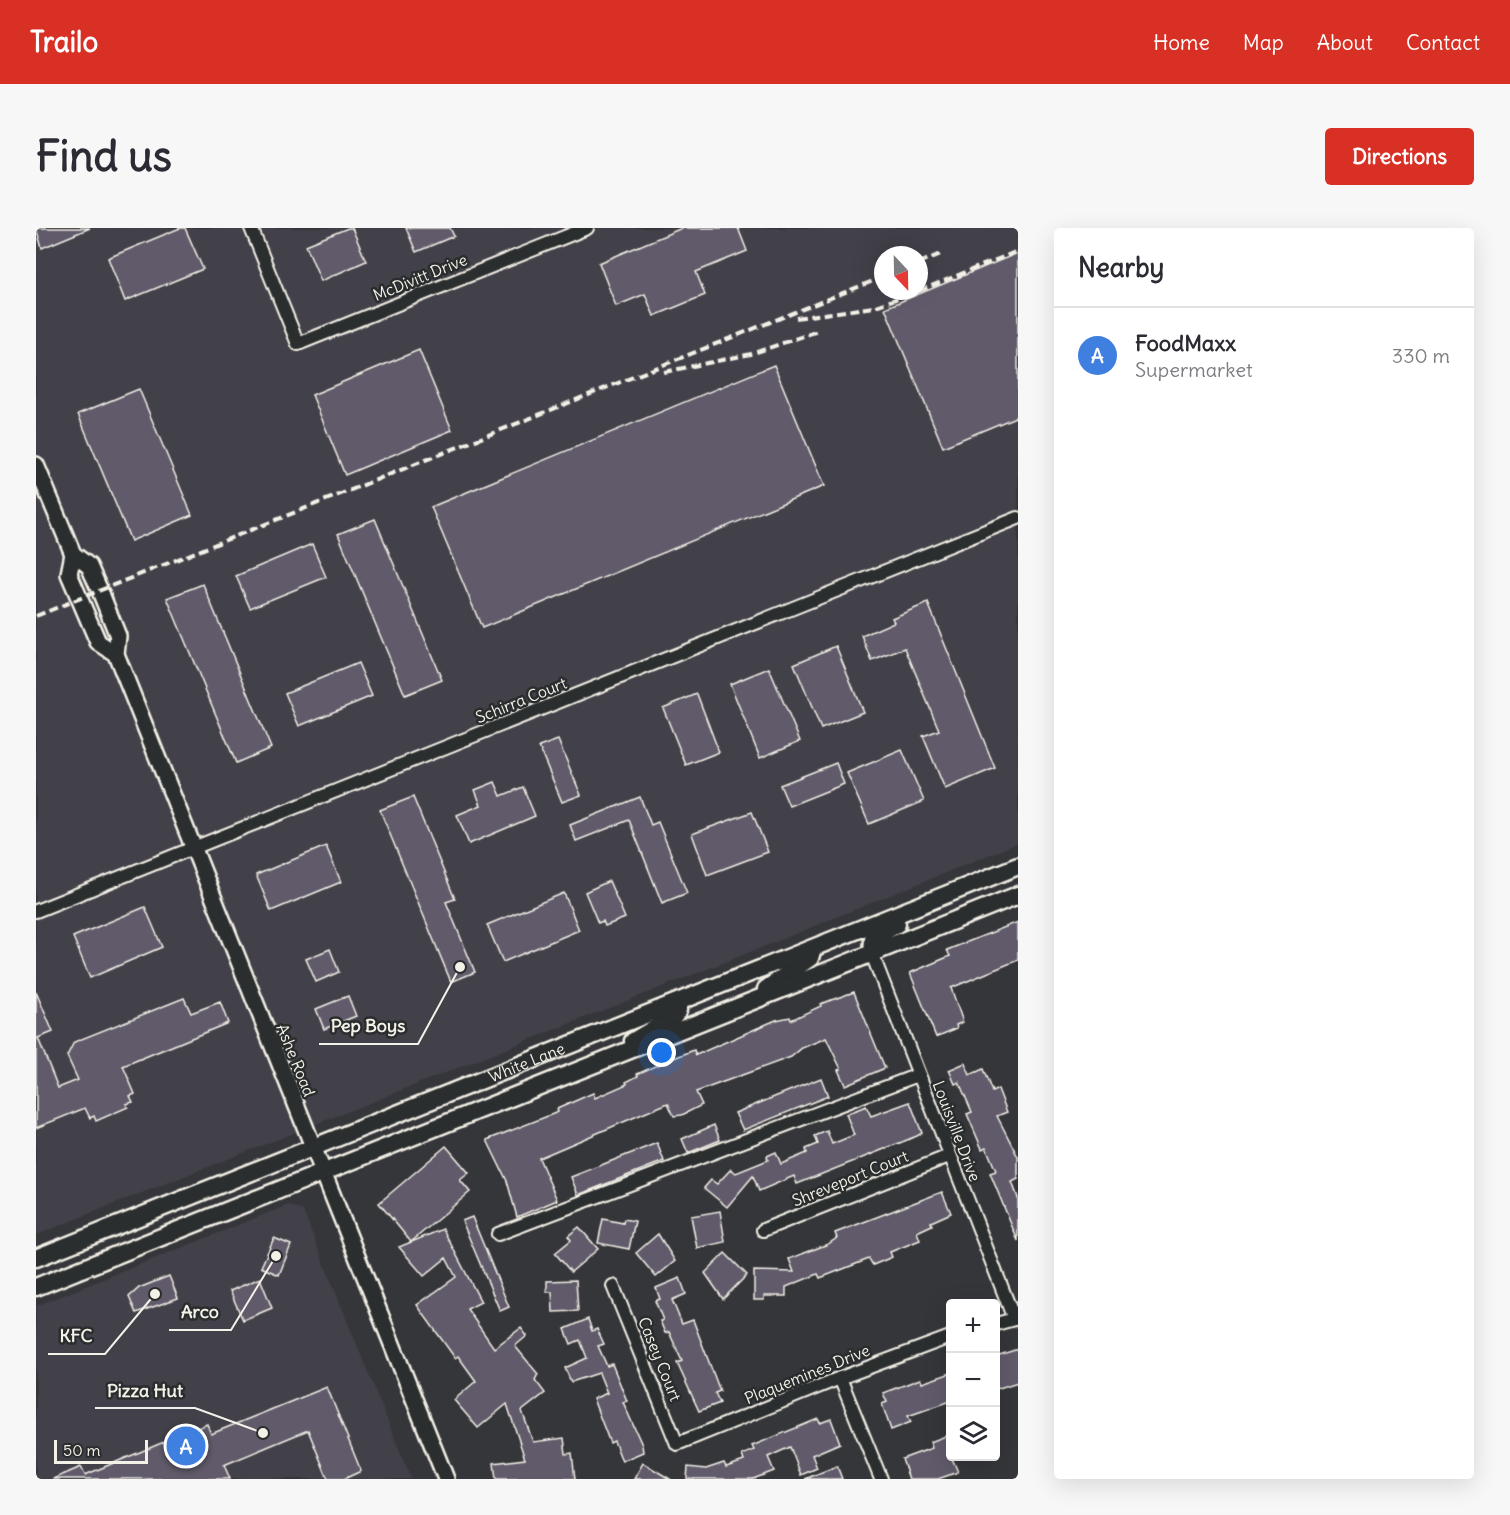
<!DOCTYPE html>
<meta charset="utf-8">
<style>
body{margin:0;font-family:Delius,sans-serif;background:#f7f7f7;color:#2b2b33}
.controls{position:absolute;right:18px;bottom:18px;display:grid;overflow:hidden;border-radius:6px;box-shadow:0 6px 24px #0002}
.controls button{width:54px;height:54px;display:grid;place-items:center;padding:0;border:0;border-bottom:2px solid #e1e1e2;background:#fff;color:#2b2b33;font:30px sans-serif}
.compass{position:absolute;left:838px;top:18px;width:54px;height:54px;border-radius:50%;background:#fff;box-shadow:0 6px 24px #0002;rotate:158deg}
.scale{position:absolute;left:18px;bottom:15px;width:94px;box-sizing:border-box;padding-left:6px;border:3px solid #f4f1e8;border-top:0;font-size:16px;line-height:21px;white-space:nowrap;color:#f4f1e8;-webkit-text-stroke:4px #2a2d2e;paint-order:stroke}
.you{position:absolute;left:626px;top:825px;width:21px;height:21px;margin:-15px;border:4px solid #fff;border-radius:50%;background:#1a73e8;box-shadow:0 0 0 9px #1a73e833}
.badge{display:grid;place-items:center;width:39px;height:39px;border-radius:50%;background:#d93025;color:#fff;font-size:20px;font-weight:700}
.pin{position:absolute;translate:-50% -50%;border:3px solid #fff;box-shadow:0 2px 6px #0006}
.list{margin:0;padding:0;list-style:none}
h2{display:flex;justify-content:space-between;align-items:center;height:78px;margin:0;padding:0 24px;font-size:26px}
h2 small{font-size:20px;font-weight:400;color:#7c7c81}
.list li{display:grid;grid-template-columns:39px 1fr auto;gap:18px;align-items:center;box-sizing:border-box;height:96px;padding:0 24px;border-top:2px solid #e1e1e2}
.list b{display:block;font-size:22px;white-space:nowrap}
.list p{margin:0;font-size:20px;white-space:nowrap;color:#7c7c81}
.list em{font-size:20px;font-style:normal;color:#7c7c81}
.icon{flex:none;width:33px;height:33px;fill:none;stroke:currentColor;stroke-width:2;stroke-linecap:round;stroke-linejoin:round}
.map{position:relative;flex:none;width:982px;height:1251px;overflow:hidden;border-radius:6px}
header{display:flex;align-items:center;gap:36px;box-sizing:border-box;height:84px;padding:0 30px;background:#d93025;color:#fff}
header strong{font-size:28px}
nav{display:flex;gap:33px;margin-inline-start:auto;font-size:21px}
.intro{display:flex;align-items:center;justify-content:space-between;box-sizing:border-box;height:144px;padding:0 36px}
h1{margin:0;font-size:42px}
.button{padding:15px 27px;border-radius:6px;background:#d93025;color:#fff;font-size:21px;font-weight:700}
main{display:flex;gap:36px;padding:0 36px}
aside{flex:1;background:#fff;border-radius:6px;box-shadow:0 6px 24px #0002}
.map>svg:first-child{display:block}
.built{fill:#424149;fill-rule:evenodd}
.building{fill:#615a6b;stroke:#f4f1e8;stroke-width:1.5}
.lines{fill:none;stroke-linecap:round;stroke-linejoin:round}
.minor-casing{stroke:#f4f1e8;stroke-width:16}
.tertiary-casing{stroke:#f4f1e8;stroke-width:20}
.secondary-casing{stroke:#f4f1e8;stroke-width:21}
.minor{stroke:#2a2d2e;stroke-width:12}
.tertiary{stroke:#2a2d2e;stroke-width:15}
.secondary{stroke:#2a2d2e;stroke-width:16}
.rail{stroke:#f4f1e8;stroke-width:4;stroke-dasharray:9 4.5;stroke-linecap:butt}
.labels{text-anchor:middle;stroke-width:5;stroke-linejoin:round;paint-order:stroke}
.street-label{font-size:16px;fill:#f4f1e8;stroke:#2a2d2e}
.leader{fill:none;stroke:#f4f1e8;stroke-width:2}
.callout-dot{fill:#f4f1e8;stroke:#2a2d2e;stroke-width:2}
.callout-label{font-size:18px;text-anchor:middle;font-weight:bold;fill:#f4f1e8;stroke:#2a2d2e;stroke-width:5;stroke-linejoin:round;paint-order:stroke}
</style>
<header>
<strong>Trailo</strong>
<nav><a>Home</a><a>Map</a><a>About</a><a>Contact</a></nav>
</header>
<div class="intro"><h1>Find us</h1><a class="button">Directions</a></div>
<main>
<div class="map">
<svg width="982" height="1251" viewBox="0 0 982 1251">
<rect width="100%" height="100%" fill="#35363a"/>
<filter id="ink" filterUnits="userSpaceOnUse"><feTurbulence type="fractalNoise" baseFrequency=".0167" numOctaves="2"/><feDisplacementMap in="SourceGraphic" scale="12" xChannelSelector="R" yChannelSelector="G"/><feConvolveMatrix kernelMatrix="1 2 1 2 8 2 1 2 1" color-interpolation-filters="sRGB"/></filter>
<g filter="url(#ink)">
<!-- built -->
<g class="built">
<path d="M0 0H982V615L737 715 0 1007ZM847 27H883V63H847Z"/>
<polygon points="252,977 267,983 375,1251 0,1251 0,1078"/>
</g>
<!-- building -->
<g class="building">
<polygon points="0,0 54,0 6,20"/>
<polygon points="144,0 149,0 167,41 89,73 72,30"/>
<polygon points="312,0 316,0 330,33 285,53 270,17"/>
<polygon points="370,0 414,0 418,8 380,24"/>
<polygon points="646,0 702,0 711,23 660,44 669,67 618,88 609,66 580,78 563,35"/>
<polygon points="982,25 982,188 907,219 849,80"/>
<polygon points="383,122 416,202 309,247 276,167"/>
<polygon points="738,137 788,258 446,400 395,279"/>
<polygon points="103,161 156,287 95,313 42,186"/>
<polygon points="339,291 406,452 369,467 302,306"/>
<polygon points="276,316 290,349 214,380 200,348"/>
<polygon points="167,356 235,520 200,535 131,370"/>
<polygon points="892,375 959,540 909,561 887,508 903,502 869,420 836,433 826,408 858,394 856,390"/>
<polygon points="800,418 827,484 785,501 758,436"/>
<polygon points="322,435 336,468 263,498 249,465"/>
<polygon points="733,440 764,513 724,530 694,456"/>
<polygon points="661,466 683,524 650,537 627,480"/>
<polygon points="522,512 545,567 526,574 503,519"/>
<polygon points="866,522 888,573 833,596 811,545"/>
<polygon points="800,535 808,556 753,578 744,557"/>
<polygon points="459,554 465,568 487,559 499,588 433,616 421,587 445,577 439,562"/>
<polygon points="377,569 419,671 410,674 439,744 415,754 344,582"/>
<polygon points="604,569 615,597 622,594 651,665 626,675 593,592 540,613 534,597"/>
<polygon points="716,584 732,624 671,647 656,606"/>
<polygon points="290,618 305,654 235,683 220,647"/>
<polygon points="573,653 589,690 569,698 567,693 562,695 549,664"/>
<polygon points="528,665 543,702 467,734 451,697"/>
<polygon points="109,679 126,719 54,750 37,709"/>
<polygon points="982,694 982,732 915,760 927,794 920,797 921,800 900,809 874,745 914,728 911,722"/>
<polygon points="294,721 303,744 280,754 270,731"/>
<polygon points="0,764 17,804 2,810 22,860 42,852 31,828 38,814 148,770 155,785 184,774 192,795 87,838 99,866 94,868 97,874 90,876 92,879 60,893 58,888 54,890 49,880 0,900"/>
<polygon points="818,764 849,840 809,857 802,842 805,841 790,810 766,820 755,829 660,864 666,877 646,887 638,888 632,875 503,930 521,972 481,989 471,953 451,912 522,884 521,881 557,865 559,870 591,856 590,854 602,848 601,846 628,834 658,822 660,827 740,792 754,789 755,792 785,778 784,776"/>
<polygon points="312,768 320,788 288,801 280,781"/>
<polygon points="929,835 934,847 947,841 956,864 962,861 971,884 961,888 982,929 982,951 976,954 982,970 982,1013 954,945 960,943 950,919 946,921 931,886 936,884 923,854 919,856 913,842"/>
<polygon points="785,850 792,868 707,902 699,885"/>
<polygon points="874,874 886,905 881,908 761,956 758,948 723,963 717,948 691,979 668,960 675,952 681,956 695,941 700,945 732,932 731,928 740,924 745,936 771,925 770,921 782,916 779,908 791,903 796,916 818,907 810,886 830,878 835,888"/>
<polygon points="678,897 684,912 652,925 646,911"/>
<polygon points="621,915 628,933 542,967 535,949"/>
<polygon points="410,918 433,945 424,952 434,964 375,1014 343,975"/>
<polygon points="906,964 915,985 895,994 896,997 881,1004 884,1012 854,1024 856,1029 837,1037 833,1031 784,1050 782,1046 750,1059 750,1068 728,1068 728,1072 718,1072 718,1043 758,1044 753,1031 792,1016 801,1010 799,1005"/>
<polygon points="684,983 689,1014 661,1020 655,988"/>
<polygon points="436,989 473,1079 464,1083 426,993"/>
<polygon points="567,991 587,995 588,991 599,993 593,1021 562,1015"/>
<polygon points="543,999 562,1021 535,1044 519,1025 535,1012 532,1008"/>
<polygon points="407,1001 445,1074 431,1081 458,1120 485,1100 491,1108 479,1118 502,1146 499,1152 509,1165 486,1183 497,1214 528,1210 530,1226 536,1225 539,1251 460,1251 458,1235 489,1231 471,1176 442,1200 418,1172 440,1153 422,1128 419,1130 381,1077 420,1049 410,1030 388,1048 363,1019"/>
<polygon points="622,1006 639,1033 620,1049 600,1025"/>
<polygon points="238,1010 255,1017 243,1047 225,1039"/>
<polygon points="689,1025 711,1047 687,1071 669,1045"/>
<polygon points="133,1048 142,1070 100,1085 93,1069 103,1060"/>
<polygon points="224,1050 236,1080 207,1092 194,1063"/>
<polygon points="644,1050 650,1066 636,1072 646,1096 657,1092 684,1163 679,1165 684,1175 663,1183 641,1135 646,1133 633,1104 629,1105 624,1093 627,1092 619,1073 624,1071 620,1060"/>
<polygon points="540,1052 542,1083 517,1084 516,1064 511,1064 511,1053"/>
<polygon points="552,1091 556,1103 561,1101 568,1116 562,1118 571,1138 576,1136 591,1173 587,1174 606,1217 607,1224 586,1233 578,1213 574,1215 557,1171 571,1165 563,1145 535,1154 529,1140 551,1130 544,1112 535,1116 529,1101"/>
<polygon points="982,1121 982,1154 960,1161 960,1128"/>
<polygon points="915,1145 915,1173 872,1188 875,1194 855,1202 846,1176 851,1174 847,1165 884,1151 886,1155"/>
<polygon points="291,1159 325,1243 308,1251 292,1251 272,1202 188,1237 194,1251 17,1251 45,1239 49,1247 171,1196 175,1206"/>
<polygon points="782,1191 784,1195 795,1191 804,1215 776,1227 781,1240 765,1247 754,1219 732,1229 738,1243 717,1251 651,1251 652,1239 670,1241 688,1235 690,1239 708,1233 706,1227 718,1222 716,1218"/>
<polygon points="915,1206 915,1228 922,1244 902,1251 873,1251 866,1231 896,1220 894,1214"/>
<polygon points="607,1235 634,1251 598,1251"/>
<polygon points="801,1238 806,1251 769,1251"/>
</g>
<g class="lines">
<defs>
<g id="minor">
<polyline points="215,0 262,116 551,0"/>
<polyline points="0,683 982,290"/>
<polyline points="836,726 978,1091"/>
<polyline points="727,1002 913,928"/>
<polyline points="462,1006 882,847"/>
<polyline points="577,1058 641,1216 804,1150 914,1109"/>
<polyline points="960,1096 982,1090"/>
<polyline points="804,1150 845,1251"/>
</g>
<g id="tertiary">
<polyline points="0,237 37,326 53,338 64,363 82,408 80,426 410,1251"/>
<polyline points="37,326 33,346 62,414 80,426"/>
</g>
<g id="secondary">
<polyline points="836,726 837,711 861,696"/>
<polyline points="730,761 774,730 776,723"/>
<polyline points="597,813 637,789 642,782 642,775"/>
<path id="s1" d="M0 1030 982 638"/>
<polyline points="0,1059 982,667"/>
</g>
</defs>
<!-- minor casing -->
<use href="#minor" class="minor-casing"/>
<!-- tertiary casing -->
<use href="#tertiary" class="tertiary-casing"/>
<!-- secondary casing -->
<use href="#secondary" class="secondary-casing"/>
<!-- minor -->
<use href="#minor" class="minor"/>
<!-- tertiary -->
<use href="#tertiary" class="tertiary"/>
<!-- secondary -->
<use href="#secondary" class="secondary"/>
<!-- rail -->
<g class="rail">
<polyline points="883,35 905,26"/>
<polyline points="883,63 982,23"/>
<polyline points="760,90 837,79 882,63"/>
<polyline points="628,144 715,126 782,103"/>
<polyline points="0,388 847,49"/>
</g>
</g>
</g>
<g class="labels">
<!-- street labels -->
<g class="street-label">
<text transform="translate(384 49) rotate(-22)" y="6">McDivitt Drive</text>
<text transform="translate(485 472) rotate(-22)" y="6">Schirra Court</text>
<text transform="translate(260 832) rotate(68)" y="6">Ashe Road</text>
<text dy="6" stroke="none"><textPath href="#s1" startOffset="528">White Lane</textPath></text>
<text transform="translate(921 903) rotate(69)" y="6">Louisville Drive</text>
<text transform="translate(814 950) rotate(-22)" y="6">Shreveport Court</text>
<text transform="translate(624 1131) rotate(68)" y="6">Casey Court</text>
<text transform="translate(771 1146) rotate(-22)" y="6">Plaquemines Drive</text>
</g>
</g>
<!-- callouts -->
<path class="leader" d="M424 739L382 816H283M240 1028L195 1102H133M119 1066L69 1126H12M227 1205L159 1180H59"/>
<g class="callout-dot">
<circle cx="424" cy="739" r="6"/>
<circle cx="240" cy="1028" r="6"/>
<circle cx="119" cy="1066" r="6"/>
<circle cx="227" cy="1205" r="6"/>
</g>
<g class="callout-label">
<text x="332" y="804">Pep Boys</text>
<text x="164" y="1090">Arco</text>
<text x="40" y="1114">KFC</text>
<text x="109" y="1169">Pizza Hut</text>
</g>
</svg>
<div class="controls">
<button>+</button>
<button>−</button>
<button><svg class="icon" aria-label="layers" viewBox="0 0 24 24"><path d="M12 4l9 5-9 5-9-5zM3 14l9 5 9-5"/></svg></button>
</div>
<svg class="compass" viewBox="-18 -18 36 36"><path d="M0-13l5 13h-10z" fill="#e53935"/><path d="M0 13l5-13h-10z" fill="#7c7c81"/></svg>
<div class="scale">50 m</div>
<div class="you"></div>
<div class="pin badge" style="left:150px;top:1218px;background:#3f7fe0">A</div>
</div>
<aside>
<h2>Nearby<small></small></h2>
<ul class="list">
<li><span class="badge" style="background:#3f7fe0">A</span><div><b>FoodMaxx</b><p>Supermarket</p></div><em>330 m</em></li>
</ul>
</aside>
</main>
